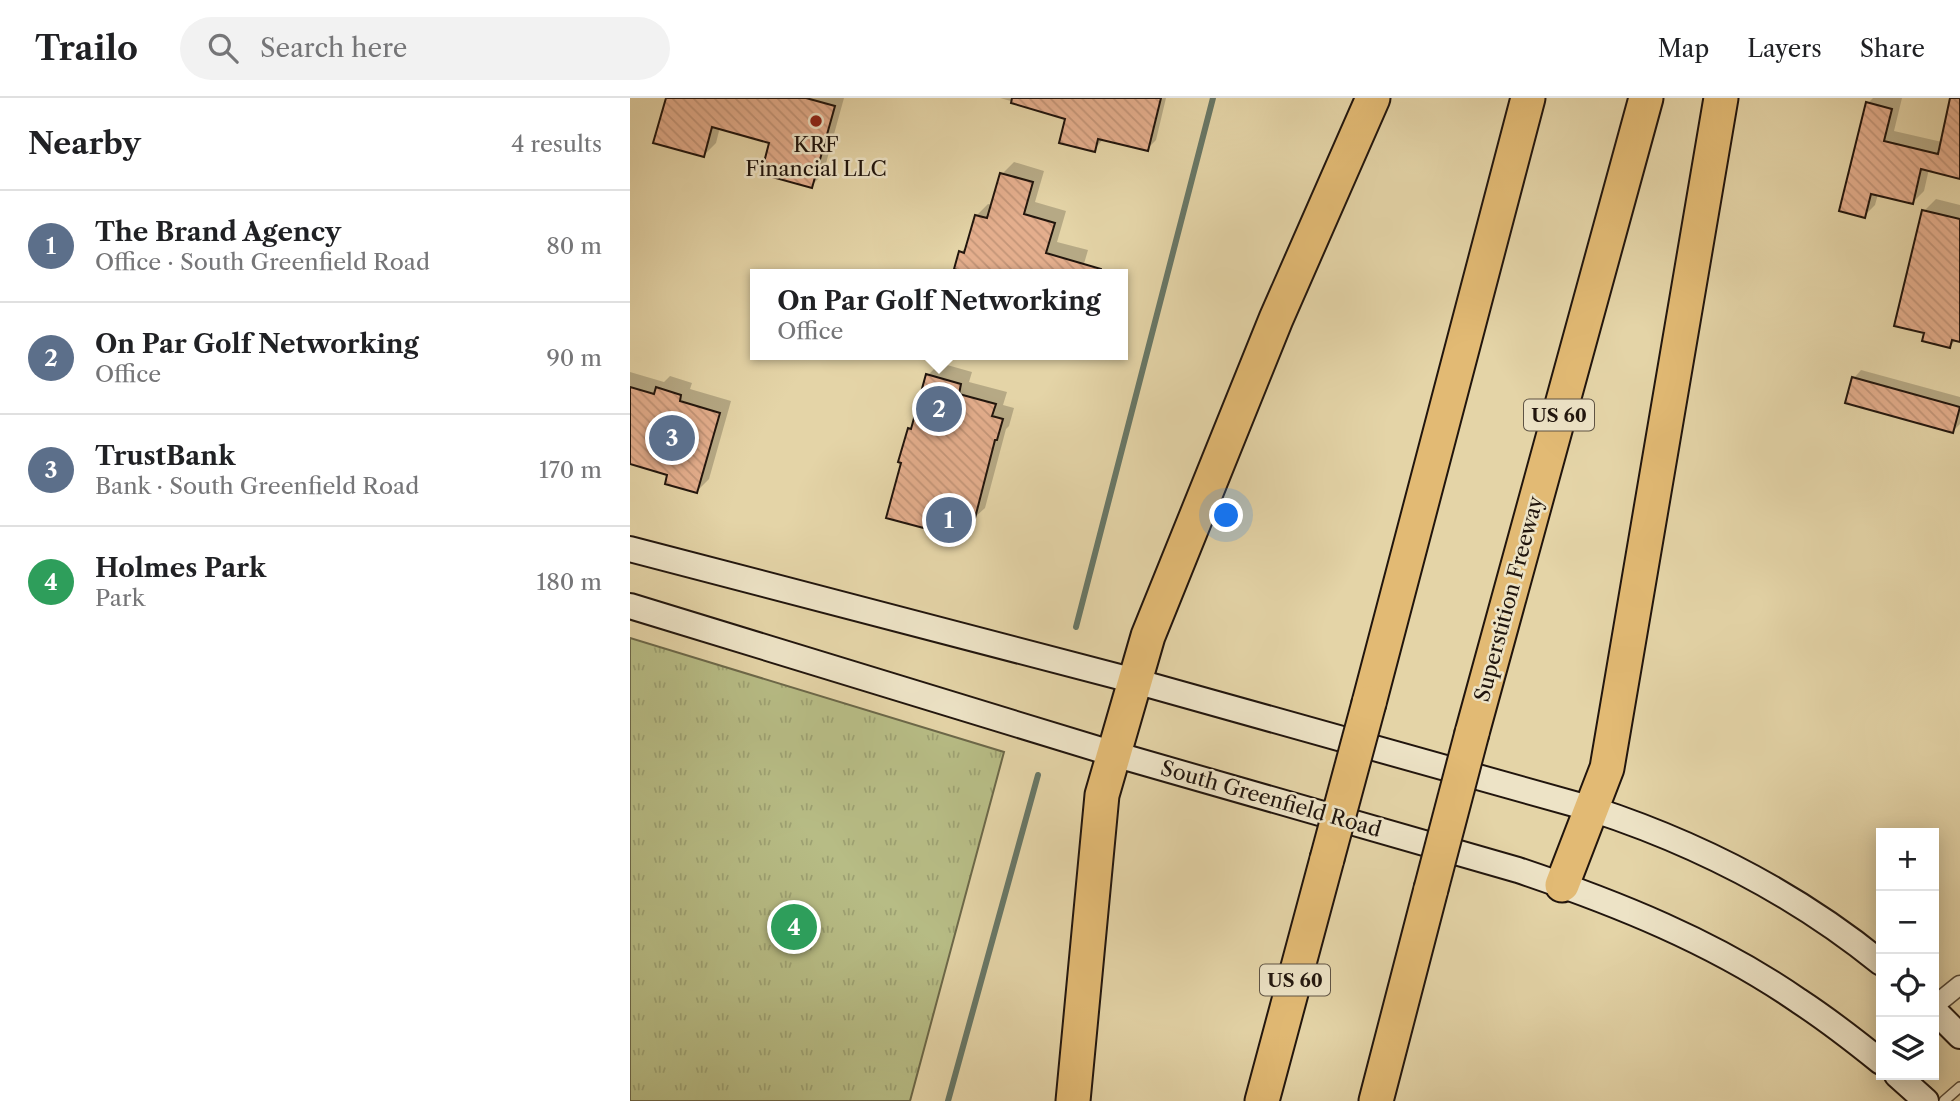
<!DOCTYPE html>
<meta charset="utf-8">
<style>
body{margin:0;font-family:"Libre Caslon Text",serif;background:#f2f2f2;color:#202124}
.controls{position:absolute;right:21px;bottom:21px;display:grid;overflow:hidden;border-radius:0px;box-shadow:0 4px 18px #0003}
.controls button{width:63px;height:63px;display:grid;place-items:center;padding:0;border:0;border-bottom:2px solid #e0e0e0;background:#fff;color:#202124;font:35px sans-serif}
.you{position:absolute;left:597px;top:418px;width:24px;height:24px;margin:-18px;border:5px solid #fff;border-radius:50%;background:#1a73e8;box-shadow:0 0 0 10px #1a73e833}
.badge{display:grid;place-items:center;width:46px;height:46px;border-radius:50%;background:#8f2418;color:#fff;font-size:23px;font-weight:700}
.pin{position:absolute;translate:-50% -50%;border:4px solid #fff;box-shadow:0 2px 7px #0006}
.popup{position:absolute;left:120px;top:171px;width:378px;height:91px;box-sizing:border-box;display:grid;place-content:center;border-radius:0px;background:#fff;filter:drop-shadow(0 2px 5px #0005);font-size:23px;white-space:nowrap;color:#757577}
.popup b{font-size:26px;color:#202124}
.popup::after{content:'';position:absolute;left:50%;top:100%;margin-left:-14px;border:14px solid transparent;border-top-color:#fff}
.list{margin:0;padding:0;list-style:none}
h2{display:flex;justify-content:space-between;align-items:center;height:91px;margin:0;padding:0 28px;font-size:30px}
h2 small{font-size:23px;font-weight:400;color:#757577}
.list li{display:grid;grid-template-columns:46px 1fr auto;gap:21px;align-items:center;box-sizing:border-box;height:112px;padding:0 28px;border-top:2px solid #e0e0e0}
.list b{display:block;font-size:26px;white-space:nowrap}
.list p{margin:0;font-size:23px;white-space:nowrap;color:#757577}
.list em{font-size:23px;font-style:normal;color:#757577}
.icon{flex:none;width:38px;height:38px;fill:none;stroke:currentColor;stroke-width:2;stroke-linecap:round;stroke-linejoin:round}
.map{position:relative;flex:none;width:1330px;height:1003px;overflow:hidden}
header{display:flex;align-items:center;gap:42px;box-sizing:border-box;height:98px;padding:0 35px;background:#fff;border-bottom:2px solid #e0e0e0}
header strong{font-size:33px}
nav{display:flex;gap:38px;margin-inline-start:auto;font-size:24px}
.search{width:490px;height:63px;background:#f2f2f2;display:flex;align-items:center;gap:18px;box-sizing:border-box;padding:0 24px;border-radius:38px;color:#757577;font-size:26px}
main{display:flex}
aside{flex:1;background:#fff}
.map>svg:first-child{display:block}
.grass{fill:url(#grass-tufts);stroke:#6c6849;stroke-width:2}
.shadow{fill:#0003}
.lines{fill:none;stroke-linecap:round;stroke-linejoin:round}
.stream{stroke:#687766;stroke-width:6}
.building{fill:url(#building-back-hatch);stroke:#21150d;stroke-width:2}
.lane-casing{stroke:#524534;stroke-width:12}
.street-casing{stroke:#524534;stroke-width:21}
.secondary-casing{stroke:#21150d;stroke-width:28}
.highway-casing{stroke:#21150d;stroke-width:37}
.lane{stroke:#ede3c6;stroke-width:9}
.street{stroke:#ede3c6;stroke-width:18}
.secondary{stroke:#ede3c6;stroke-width:24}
.highway{stroke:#e2ba74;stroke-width:33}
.highway-bridge-casing{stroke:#21150d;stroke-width:37;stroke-linecap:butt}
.highway-bridge{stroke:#e2ba74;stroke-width:33}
.poi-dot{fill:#8f2418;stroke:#ede3c6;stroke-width:2.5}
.labels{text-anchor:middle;stroke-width:5;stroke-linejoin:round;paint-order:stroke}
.shield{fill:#ede3c6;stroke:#5e5344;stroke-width:2}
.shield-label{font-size:19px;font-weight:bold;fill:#21150d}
.poi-label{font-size:21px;fill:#21150d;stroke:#ede3c6}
.street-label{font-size:21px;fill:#21150d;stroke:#ede3c6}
</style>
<header>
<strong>Trailo</strong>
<div class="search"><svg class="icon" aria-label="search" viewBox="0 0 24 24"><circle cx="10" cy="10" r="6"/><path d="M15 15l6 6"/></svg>Search here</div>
<nav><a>Map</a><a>Layers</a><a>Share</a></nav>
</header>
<main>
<aside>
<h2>Nearby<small>4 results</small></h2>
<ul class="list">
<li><span class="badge" style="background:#5c6f8a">1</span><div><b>The Brand Agency</b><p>Office · South Greenfield Road</p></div><em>80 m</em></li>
<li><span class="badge" style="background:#5c6f8a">2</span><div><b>On Par Golf Networking</b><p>Office</p></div><em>90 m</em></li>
<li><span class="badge" style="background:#5c6f8a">3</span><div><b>TrustBank</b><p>Bank · South Greenfield Road</p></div><em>170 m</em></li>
<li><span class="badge" style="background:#2e9e5b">4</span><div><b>Holmes Park</b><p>Park</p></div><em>180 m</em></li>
</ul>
</aside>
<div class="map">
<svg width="1330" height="1003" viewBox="0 0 1330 1003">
<defs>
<pattern id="grass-tufts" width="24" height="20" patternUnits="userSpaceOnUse" patternTransform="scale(1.75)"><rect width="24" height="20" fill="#b7bc85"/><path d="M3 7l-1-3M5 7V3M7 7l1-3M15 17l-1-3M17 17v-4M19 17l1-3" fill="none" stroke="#9da172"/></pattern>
<pattern id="building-back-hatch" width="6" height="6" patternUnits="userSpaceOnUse" patternTransform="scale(1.75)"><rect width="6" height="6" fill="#e4ae8d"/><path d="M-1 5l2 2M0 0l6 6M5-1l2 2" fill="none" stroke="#c39578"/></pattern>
</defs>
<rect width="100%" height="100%" fill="#e4d4a7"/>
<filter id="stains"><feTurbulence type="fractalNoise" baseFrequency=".00286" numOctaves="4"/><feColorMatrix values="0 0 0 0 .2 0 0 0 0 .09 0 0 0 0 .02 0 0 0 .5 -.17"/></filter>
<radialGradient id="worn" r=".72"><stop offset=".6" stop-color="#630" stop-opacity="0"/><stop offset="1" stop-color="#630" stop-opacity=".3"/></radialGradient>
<!-- grass -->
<polygon class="grass" points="0,540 374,654 280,1003 0,1003"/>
<!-- shadow -->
<g class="shadow">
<polygon points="38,0 214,0 193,76 181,88 142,44 90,29 86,45 74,57"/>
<polygon points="370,0 536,0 526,42 517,51 474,40 464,52 438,19"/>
<polygon points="1243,0 1272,0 1264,33 1312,44 1322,0 1330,0 1330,78 1299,71 1294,93 1283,104 1248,96 1245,107 1234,118 1238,5"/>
<polygon points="384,64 414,73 405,104 436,113 427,144 458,152 451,176 328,176 331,154 338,148 346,118 358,106 363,107 372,76"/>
<polygon points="1306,101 1330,107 1330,242 1326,242 1320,248 1296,234 1294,113"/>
<polygon points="310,265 342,274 339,284 377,294 373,307 384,310 379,328 376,331 355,410 333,430 327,428 319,435 279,331 285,325 298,277"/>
<polygon points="1231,272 1330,299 1330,326 1323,333 1224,280"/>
<polygon points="0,274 34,284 40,278 62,285 60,291 101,303 79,381 67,393 40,376 0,366"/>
</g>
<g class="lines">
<!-- stream -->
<g class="stream">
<polyline points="446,529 583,0"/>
<polyline points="318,1003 408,677"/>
</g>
</g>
<!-- building -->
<g class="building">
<polygon points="36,0 176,0 205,8 182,90 131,76 139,45 82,29 74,59 23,45"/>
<polygon points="382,0 531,0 518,53 468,41 465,54 429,45 435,21 381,5"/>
<polygon points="1320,0 1330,0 1330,81 1291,71 1283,106 1241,96 1235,120 1209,113 1236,4 1262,11 1254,43 1308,56"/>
<polygon points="370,75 403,84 394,116 425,125 416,155 471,171 471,176 326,176 327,172 324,171 329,153 334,155 345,117 357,120"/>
<polygon points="1292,112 1330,121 1330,244 1322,242 1320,250 1292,243 1294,235 1264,228"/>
<polygon points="296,276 331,286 329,296 366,306 362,318 373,321 367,342 365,342 344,424 337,422 333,432 323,429 320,437 256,420 271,365 268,364 278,330 281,331"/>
<polygon points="1222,279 1330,309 1323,335 1215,305"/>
<polygon points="0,289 24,296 26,289 51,297 50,303 90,315 67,395 35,386 37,377 0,366"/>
</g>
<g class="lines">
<defs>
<polyline id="lane" points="1314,1003 1330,989"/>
<polyline id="street" points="1304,908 1330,887"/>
<g id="secondary">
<path d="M0 451 505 583 962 711C1066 745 1166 796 1251 865"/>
<path d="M0 508 484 656 888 772C986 805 1084 844 1169 903 1198 922 1225 943 1251 964"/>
<polyline points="1304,912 1330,938"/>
<polyline points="1267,977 1296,1003"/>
</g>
<g id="highway">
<polyline points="739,605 898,0"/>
<polyline points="842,635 1016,0"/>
<polyline points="932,787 977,670 1091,0"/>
<polyline points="443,1003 472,697 518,538 646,221 743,0"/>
<polyline points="632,1003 697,761"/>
<polyline points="746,1003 801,791"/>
</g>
</defs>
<!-- lane casing -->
<use href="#lane" class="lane-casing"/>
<!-- street casing -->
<use href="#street" class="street-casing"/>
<!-- secondary casing -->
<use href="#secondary" class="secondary-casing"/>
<!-- highway casing -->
<use href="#highway" class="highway-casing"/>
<!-- lane -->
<use href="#lane" class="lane"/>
<!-- street -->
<use href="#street" class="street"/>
<!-- secondary -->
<use href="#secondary" class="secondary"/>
<!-- highway -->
<use href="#highway" class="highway"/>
<defs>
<g id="highway-bridge">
<polyline points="697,761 739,605"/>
<polyline points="801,791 842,635"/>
</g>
</defs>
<!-- highway-bridge casing -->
<use href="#highway-bridge" class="highway-bridge-casing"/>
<!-- highway-bridge -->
<use href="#highway-bridge" class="highway-bridge"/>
</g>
<!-- markers -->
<circle class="poi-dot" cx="186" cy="23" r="7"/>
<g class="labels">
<!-- shield labels -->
<g class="shield">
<rect x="894" y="301.5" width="70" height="31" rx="5"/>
<rect x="630" y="866.5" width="70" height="31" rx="5"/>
</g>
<g class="shield-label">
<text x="929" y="324">US 60</text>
<text x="665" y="889">US 60</text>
</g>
<!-- poi labels -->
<g class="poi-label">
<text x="186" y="54">KRF<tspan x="186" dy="24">Financial LLC</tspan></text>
</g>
<!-- street labels -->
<g class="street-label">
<text transform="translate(879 501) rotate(-75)" y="7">Superstition Freeway</text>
<text transform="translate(641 701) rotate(16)" y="7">South Greenfield Road</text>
</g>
</g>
<rect width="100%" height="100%" filter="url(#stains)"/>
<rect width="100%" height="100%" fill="url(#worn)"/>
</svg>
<div class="controls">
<button>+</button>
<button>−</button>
<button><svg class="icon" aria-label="locate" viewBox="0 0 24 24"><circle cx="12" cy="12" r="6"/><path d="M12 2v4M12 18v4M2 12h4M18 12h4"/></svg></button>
<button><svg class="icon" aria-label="layers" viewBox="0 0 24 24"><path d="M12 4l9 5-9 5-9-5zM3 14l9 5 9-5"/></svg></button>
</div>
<div class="you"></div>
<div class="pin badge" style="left:319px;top:422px;background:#5c6f8a">1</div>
<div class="pin badge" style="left:309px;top:311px;background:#5c6f8a">2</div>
<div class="popup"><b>On Par Golf Networking</b>Office</div>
<div class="pin badge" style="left:42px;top:340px;background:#5c6f8a">3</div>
<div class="pin badge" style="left:164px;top:829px;background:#2e9e5b">4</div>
</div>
</main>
